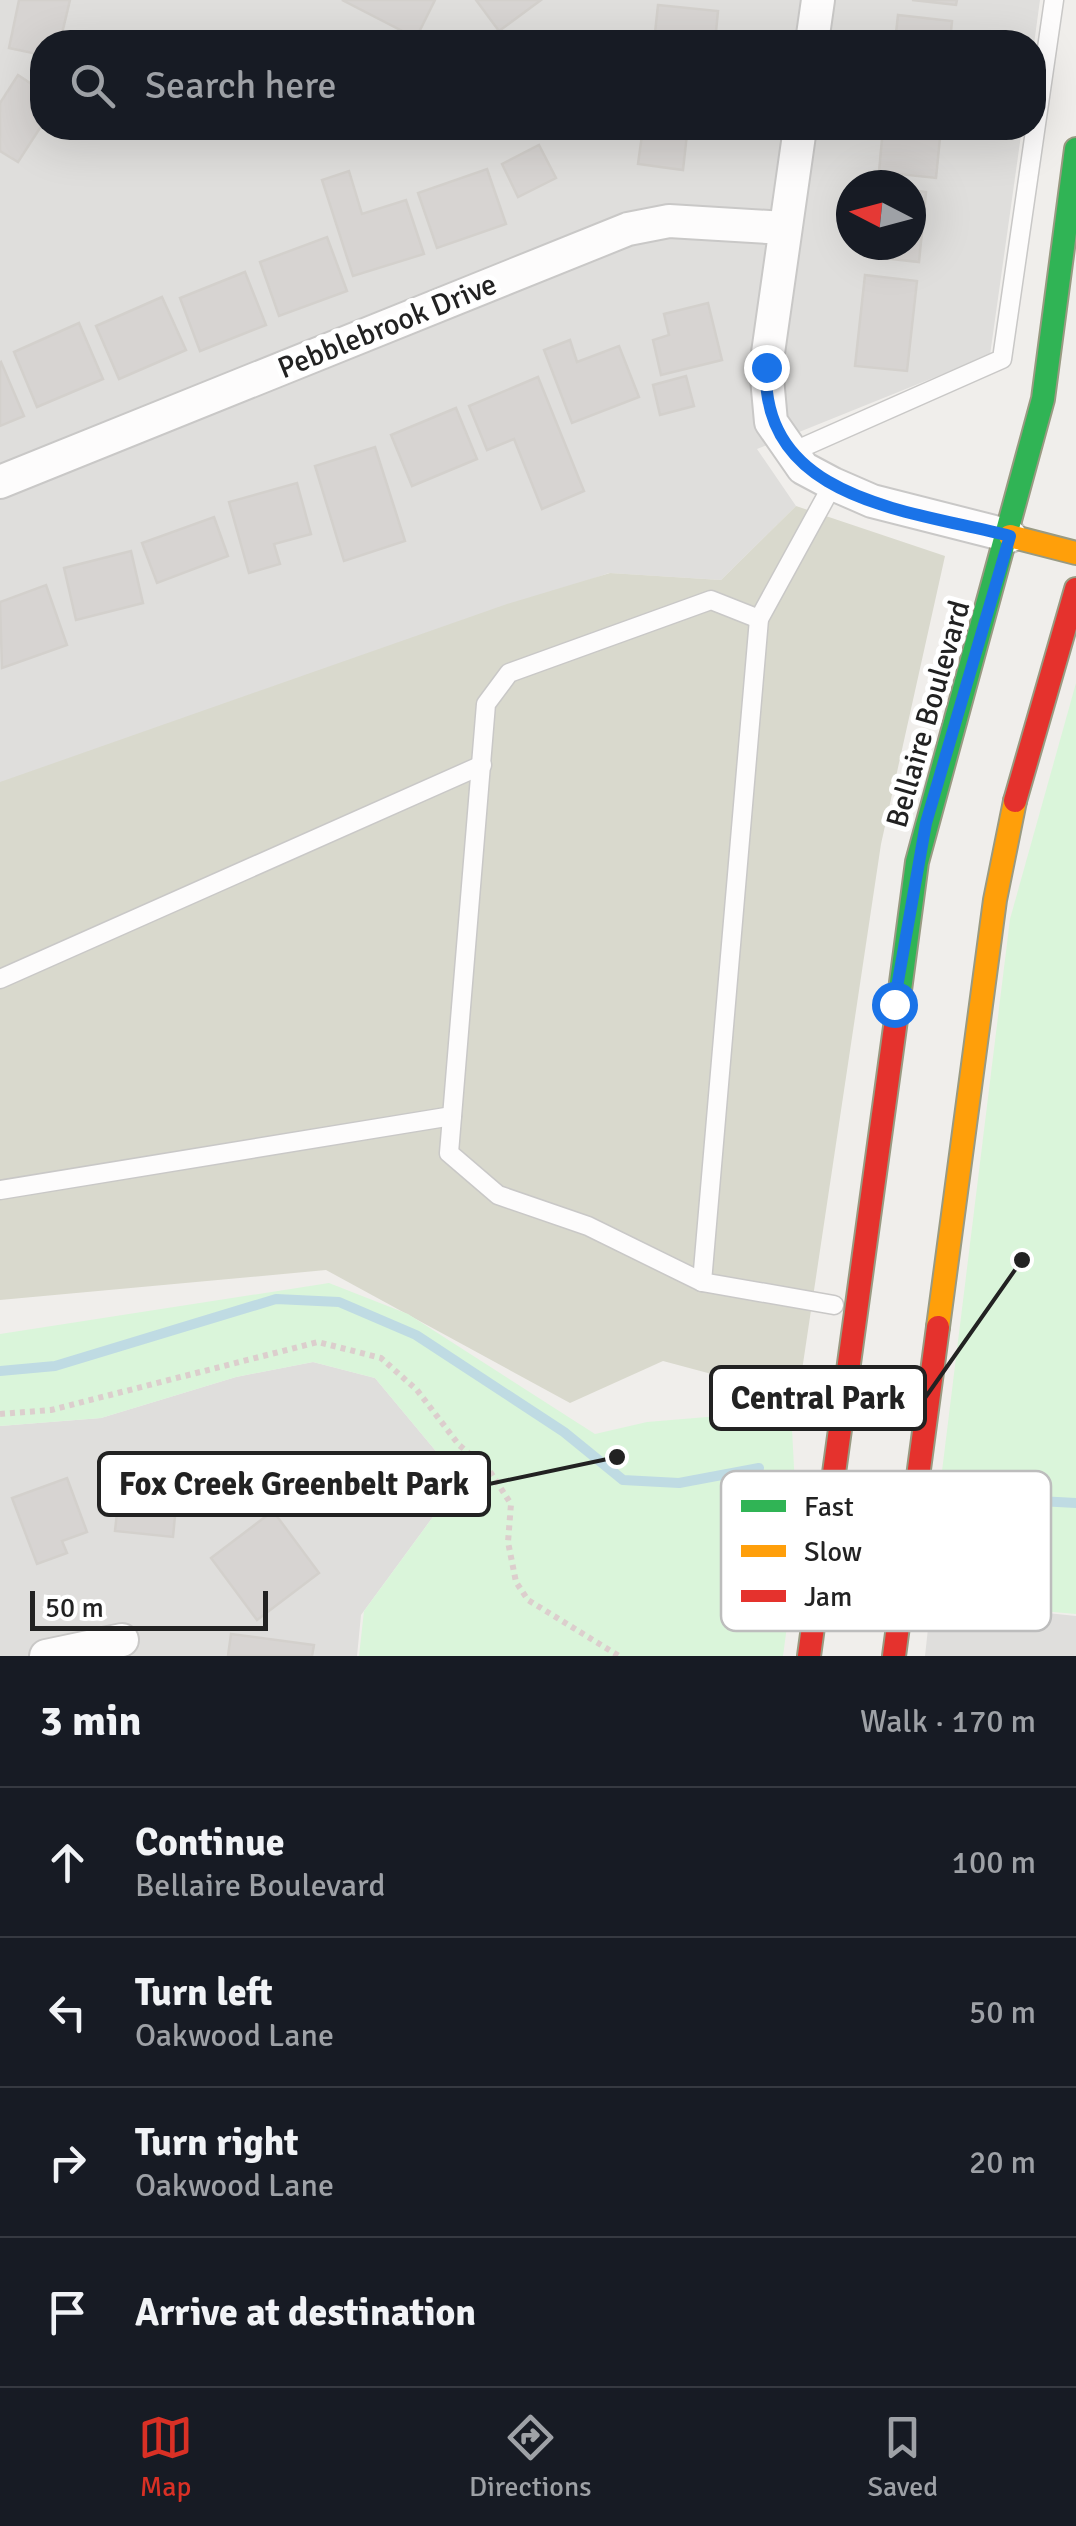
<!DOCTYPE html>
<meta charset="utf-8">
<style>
body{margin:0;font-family:Signika,sans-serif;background:#242831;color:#f1f3f6}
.compass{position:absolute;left:836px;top:170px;width:90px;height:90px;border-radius:50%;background:#171b24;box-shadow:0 10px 40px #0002;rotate:276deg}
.scale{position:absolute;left:30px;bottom:25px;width:238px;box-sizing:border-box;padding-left:10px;border:5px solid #222;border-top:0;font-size:28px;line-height:35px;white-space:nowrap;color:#222;-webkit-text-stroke:8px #fff;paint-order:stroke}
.stop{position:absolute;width:30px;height:30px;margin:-22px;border:8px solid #1a73e8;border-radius:50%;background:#fff}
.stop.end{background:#1a73e8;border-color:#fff;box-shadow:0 2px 10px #0008}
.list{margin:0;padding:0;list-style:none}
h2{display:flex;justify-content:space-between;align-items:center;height:130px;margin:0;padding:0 40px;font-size:42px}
h2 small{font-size:32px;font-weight:400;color:#9ea1a6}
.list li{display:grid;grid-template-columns:65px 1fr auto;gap:30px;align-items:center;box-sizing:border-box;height:150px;padding:0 40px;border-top:2px solid #363941}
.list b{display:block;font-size:38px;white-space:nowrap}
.list p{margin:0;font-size:32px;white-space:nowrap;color:#9ea1a6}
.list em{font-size:32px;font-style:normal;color:#9ea1a6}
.icon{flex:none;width:55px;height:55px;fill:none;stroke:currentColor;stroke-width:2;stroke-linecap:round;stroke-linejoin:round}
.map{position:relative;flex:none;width:1076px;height:1656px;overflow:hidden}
.search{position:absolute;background:#171b24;box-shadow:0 10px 40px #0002;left:30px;right:30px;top:30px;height:110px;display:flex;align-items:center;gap:25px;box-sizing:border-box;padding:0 35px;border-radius:40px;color:#9ea1a6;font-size:38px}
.sheet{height:730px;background:#171b24}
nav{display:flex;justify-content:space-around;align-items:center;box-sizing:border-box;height:140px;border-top:2px solid #363941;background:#171b24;font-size:28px;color:#9ea1a6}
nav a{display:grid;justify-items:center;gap:5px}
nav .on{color:#d93025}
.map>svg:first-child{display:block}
.residential{fill:#dfdedc;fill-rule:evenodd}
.construction{fill:#d9d9cd}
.park{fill:#daf5da}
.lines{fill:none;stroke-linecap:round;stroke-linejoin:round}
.stream{stroke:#bfdbe3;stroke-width:10}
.building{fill:#d7d4d2;stroke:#d3d0cc;stroke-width:2.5}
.lane-casing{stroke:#c9c8c7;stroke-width:21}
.street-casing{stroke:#c9c8c7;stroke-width:36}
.fast-casing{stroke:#999a82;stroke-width:26}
.slow-casing{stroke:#999a82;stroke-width:26}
.jam-casing{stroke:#999a82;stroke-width:26}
.path{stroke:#dccecd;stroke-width:6;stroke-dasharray:5 5;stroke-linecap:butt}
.lane{stroke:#fdfcfc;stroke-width:18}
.street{stroke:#fdfcfc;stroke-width:32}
.fast{stroke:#30b455;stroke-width:22}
.slow{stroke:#ff9f0a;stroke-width:22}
.jam{stroke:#e5322d;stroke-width:22}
.route{stroke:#1a73e8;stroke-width:12}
.labels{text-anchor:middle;stroke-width:10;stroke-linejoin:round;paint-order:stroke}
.street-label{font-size:30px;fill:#222;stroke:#fff}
.key{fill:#fff;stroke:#bdbdbd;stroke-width:2.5}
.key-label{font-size:28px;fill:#222}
.leader{fill:none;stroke:#222;stroke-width:4}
.callout-dot{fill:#222;stroke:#fff;stroke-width:4}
.callout{fill:#fff;stroke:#222;stroke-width:4}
.callout-label{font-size:32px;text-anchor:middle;font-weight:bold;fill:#222}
</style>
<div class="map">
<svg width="1076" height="1656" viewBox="0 0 1076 1656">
<rect width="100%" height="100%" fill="#f0eeeb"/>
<!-- residential -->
<g class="residential">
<path d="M0 0H1040L1034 44 42 42V128H1022L990 355 757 449 796 506 721 580 609 573 0 785ZM851 185H911V245H851Z"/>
<polygon points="313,1362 375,1378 460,1480 361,1615 357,1656 0,1656 0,1426 101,1418 236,1377"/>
<polygon points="931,1601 1076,1616 1076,1656 925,1656"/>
</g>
<!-- construction -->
<polygon class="construction" points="796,506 945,556 881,844 798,1397 663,1361 570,1403 326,1270 0,1300 0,782 507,604 610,573 721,580"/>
<!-- park -->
<g class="park">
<polygon points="1076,683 1076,1614 926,1601 1010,919"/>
<polygon points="329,1283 408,1314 595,1434 647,1422 791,1410 798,1544 783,1656 359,1656 364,1611 460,1480 375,1378 313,1362 236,1377 101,1418 0,1426 0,1334"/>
</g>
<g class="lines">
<!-- stream -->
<g class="stream">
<polyline points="0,1371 55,1366 276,1299 339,1302 416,1335 564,1432 623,1480 679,1483 759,1468"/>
<polyline points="1000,1499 1076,1503"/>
</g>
</g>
<!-- building -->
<g class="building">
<polygon points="19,0 70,0 60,42 42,42 42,55 9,48"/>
<polygon points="342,0 435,0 416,38"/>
<polygon points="476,0 541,0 499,31"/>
<polygon points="912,0 957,0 956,5"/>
<polygon points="658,5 718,11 715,42 654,42"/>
<polygon points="898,15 952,21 950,42 895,42"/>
<polygon points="18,75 42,91 42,125 18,162 0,151 0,103"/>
<polygon points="643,128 722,128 720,138 687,134 683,170 638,164"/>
<polygon points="883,128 941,128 936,178 879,172"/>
<polygon points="539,145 556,178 518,197 502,164"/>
<polygon points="487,169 506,224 437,248 418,193"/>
<polygon points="349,171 362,214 406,200 424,254 353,276 322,180"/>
<polygon points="911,190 926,192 919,262 864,256 866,245 911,245"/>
<polygon points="327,237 347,291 279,316 260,262"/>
<polygon points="245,272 266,325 200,351 180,298"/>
<polygon points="865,275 917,281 907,371 855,366"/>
<polygon points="162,297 186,350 119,379 96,326"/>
<polygon points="708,303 722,360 661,375 653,340 669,335 664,314"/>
<polygon points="79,323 103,379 37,407 14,352"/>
<polygon points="570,340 577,362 619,346 639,397 572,423 544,350"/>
<polygon points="1,362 24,416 0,426 0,363"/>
<polygon points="686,376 694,406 660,415 653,385"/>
<polygon points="538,377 584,491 542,509 514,439 487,450 469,406"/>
<polygon points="456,408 477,459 412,486 391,435"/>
<polygon points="375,447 405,541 344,561 315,466"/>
<polygon points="297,483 311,534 274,544 280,564 249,573 229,502"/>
<polygon points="214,517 228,556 157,583 142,543"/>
<polygon points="131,551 143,603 76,620 64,568"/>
<polygon points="46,585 67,645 2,668 0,602"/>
<polygon points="122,1467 179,1473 173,1537 115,1531"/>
<polygon points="67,1478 87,1532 62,1541 67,1553 37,1564 12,1498"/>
<polygon points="273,1511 319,1573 257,1620 211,1558"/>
<polygon points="231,1634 314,1645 312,1656 228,1656"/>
</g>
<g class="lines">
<defs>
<g id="lane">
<polyline points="792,452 1002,359 1054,0"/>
<polyline points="833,484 759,619 702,1282 834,1305"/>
<polyline points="0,979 482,765"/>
<polyline points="0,1190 452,1116"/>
<polyline points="702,1282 588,1226 498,1195 449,1153 486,704 509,673 711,600 759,619"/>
</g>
<g id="street">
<polyline points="812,42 818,0"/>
<polyline points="800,128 766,367 771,422 803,468 833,484 872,501 1010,536"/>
<polyline points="0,482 628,229 669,221 785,228"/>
<polyline points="46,1656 122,1640"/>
</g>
<polyline id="fast" points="898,1005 917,862 1043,399 1076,149"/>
<g id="slow">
<polyline points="1010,536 1076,553"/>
<polyline points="938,1327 995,900 1015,801"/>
</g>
<g id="jam">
<polyline points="1015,801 1076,589"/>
<polyline points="809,1656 898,1005"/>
<polyline points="894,1656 938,1327"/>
</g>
</defs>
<!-- lane casing -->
<use href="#lane" class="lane-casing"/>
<!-- street casing -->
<use href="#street" class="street-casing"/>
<!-- fast casing -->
<use href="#fast" class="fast-casing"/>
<!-- slow casing -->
<use href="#slow" class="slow-casing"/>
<!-- jam casing -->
<use href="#jam" class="jam-casing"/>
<!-- path -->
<polyline class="path" points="0,1414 51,1410 318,1342 381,1358 417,1390 459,1445 489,1470 511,1504 508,1542 516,1582 528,1600 619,1656"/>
<!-- lane -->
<use href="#lane" class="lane"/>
<!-- street -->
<use href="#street" class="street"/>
<!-- fast -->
<use href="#fast" class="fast"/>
<!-- slow -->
<use href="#slow" class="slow"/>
<!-- jam -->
<use href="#jam" class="jam"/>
</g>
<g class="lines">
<!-- route -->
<path class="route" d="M766 367C761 501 909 510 1010 536L926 823 894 1004"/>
</g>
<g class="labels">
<!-- street labels -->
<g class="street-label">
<text transform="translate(387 326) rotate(-22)" y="10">Pebblebrook Drive</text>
<text transform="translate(928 714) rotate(-74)" y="10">Bellaire Boulevard</text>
</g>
</g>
<!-- legend -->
<rect x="721" y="1471" width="330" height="160" rx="15" class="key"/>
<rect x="741" y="1500" width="45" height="12" fill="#30b455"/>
<rect x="741" y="1545" width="45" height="12" fill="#ff9f0a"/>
<rect x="741" y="1590" width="45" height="12" fill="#e5322d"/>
<g class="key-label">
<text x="804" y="1516">Fast</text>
<text x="804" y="1561">Slow</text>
<text x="804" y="1606">Jam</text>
</g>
<!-- callouts -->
<path class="leader" d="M1022 1260L925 1398M617 1457L489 1484"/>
<g class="callout-dot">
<circle cx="1022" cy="1260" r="10"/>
<circle cx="617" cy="1457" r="10"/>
</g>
<g class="callout">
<rect x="711" y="1367" width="214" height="62" rx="10"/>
<rect x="99" y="1453" width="390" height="62" rx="10"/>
</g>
<g class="callout-label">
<text x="818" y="1409">Central Park</text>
<text x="294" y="1495">Fox Creek Greenbelt Park</text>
</g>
</svg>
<svg class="compass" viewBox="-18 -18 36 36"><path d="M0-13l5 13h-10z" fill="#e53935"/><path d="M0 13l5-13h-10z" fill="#9ea1a6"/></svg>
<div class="scale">50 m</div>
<div class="stop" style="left:894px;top:1004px"></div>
<div class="stop end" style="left:766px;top:367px"></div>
<div class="search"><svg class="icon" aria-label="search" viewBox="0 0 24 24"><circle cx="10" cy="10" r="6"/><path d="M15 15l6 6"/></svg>Search here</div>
</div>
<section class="sheet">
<h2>3 min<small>Walk · 170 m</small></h2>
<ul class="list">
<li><svg class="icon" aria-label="ahead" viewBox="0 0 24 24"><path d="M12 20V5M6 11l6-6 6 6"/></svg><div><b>Continue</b><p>Bellaire Boulevard</p></div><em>100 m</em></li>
<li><svg class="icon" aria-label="left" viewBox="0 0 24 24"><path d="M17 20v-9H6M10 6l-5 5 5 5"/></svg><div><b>Turn left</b><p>Oakwood Lane</p></div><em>50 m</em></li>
<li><svg class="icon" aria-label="right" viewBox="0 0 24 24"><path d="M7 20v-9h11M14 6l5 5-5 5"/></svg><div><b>Turn right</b><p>Oakwood Lane</p></div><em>20 m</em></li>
<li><svg class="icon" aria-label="arrive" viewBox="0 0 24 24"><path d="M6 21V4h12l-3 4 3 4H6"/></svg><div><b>Arrive at destination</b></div></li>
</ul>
</section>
<nav>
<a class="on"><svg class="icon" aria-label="map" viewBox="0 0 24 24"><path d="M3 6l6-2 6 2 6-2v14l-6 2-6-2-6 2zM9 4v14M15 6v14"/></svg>Map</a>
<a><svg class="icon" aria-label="directions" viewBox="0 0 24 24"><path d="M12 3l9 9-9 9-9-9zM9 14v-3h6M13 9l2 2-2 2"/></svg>Directions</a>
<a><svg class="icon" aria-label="saved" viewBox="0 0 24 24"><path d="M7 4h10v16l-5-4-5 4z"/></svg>Saved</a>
</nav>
